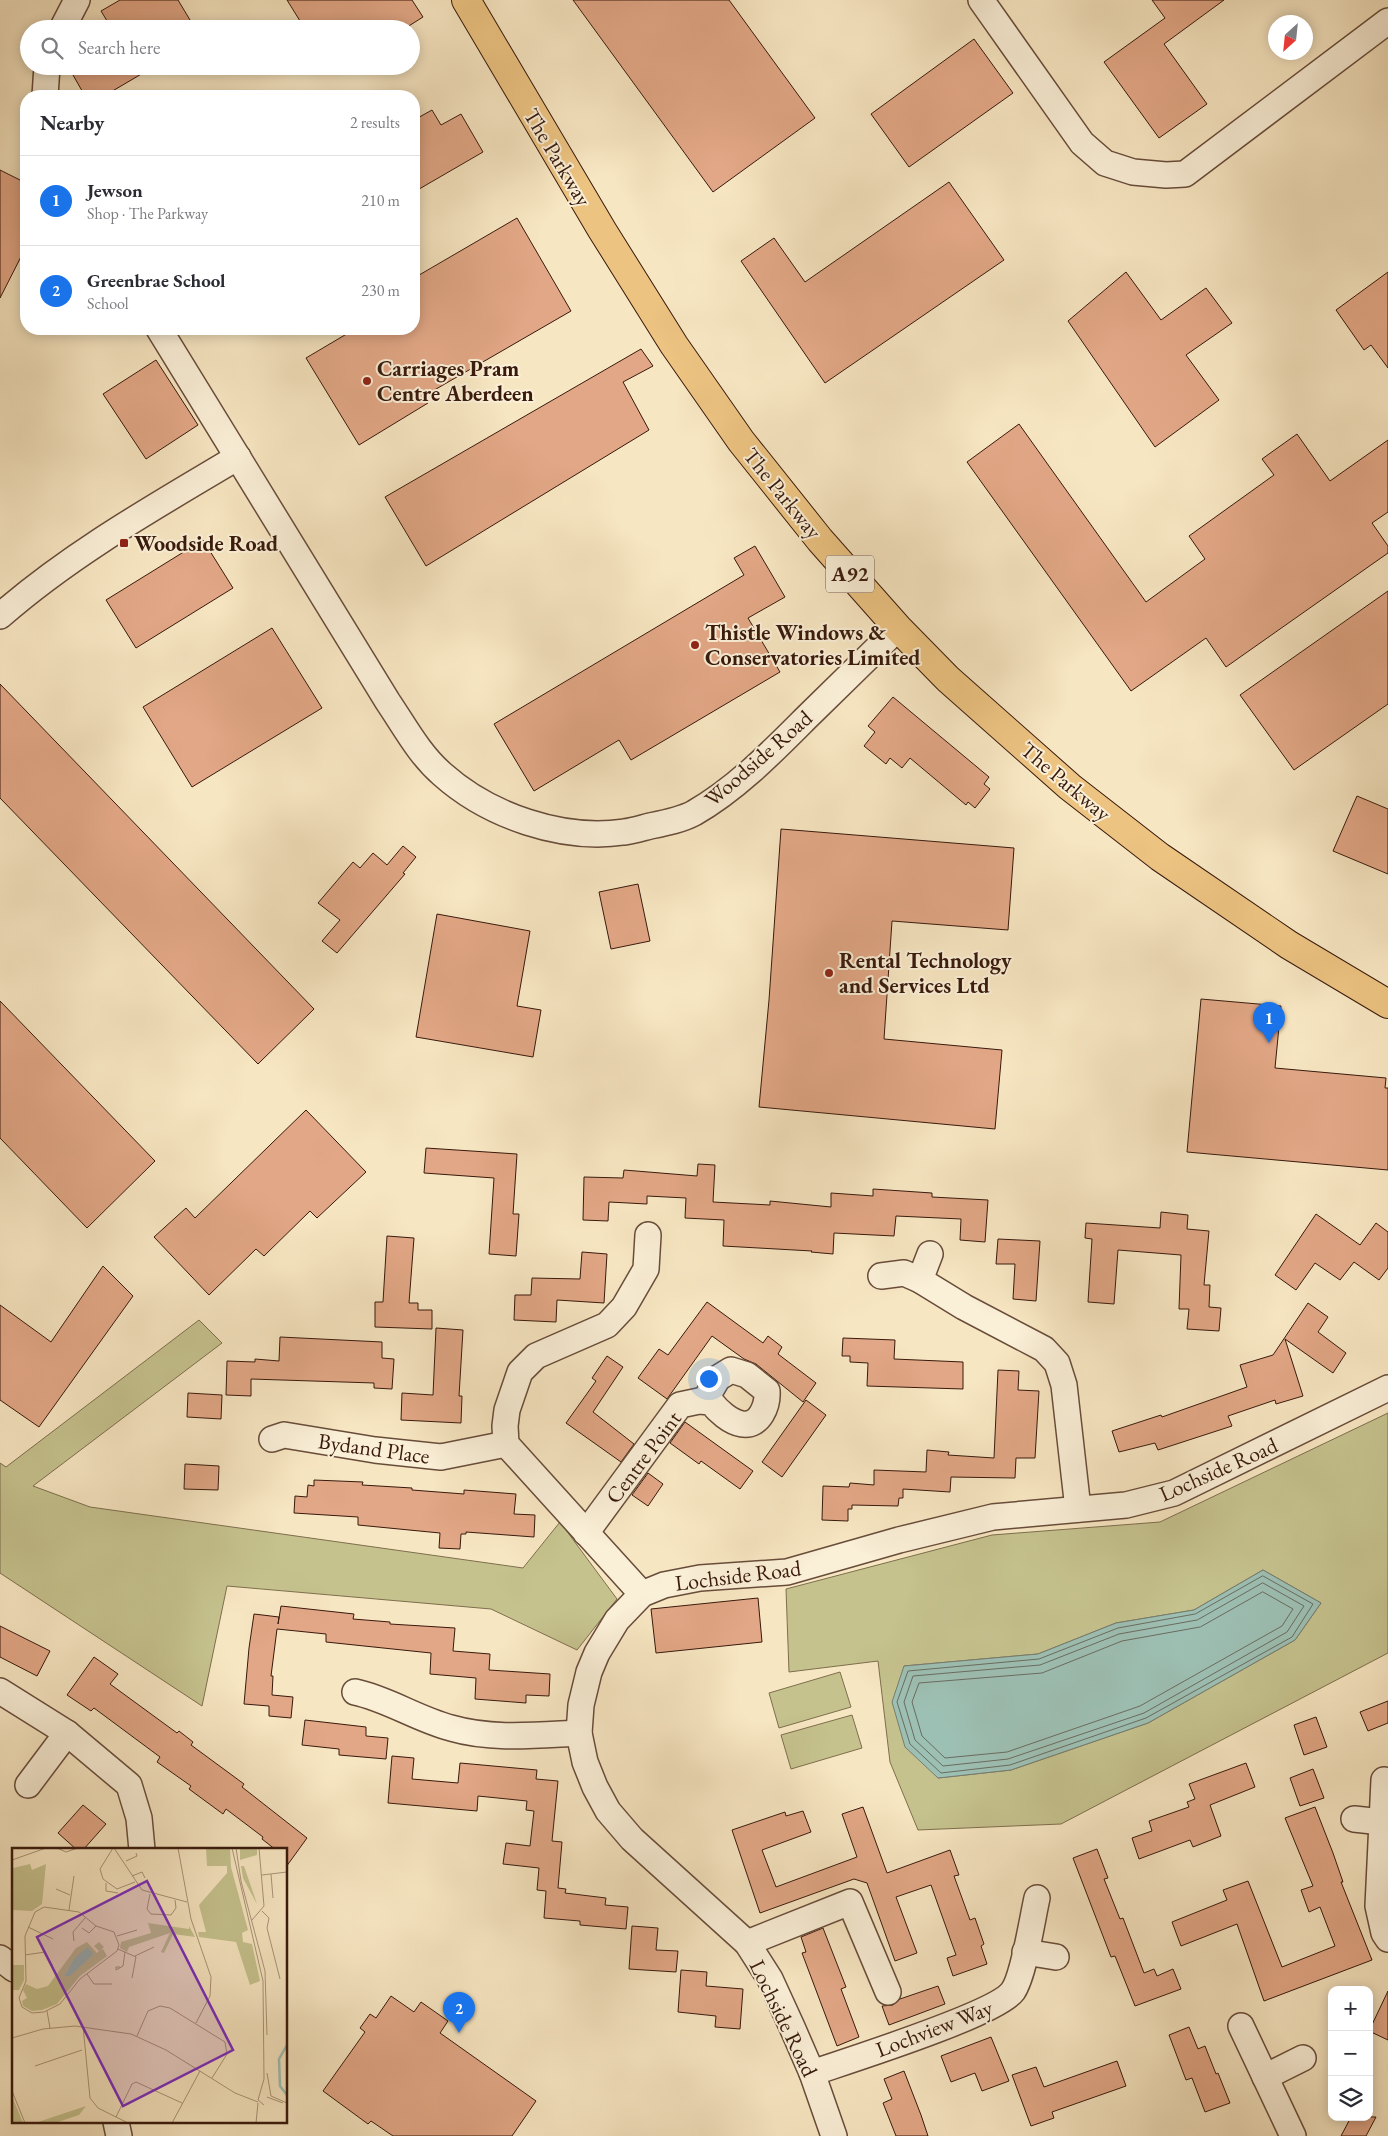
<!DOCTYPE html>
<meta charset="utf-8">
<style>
body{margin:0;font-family:"EB Garamond",serif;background:#f7f7f7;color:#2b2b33}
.controls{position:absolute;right:15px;bottom:15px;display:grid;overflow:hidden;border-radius:10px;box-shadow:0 2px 12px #0003}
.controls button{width:45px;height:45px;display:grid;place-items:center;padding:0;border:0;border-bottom:1px solid #e1e1e2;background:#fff;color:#2b2b33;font:25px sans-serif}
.compass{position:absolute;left:1268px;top:15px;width:45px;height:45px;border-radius:50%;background:#fff;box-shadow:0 2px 12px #0003;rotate:207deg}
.you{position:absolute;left:708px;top:1378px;width:18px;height:18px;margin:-12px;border:4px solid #fff;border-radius:50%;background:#1a73e8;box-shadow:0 0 0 8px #1a73e833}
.badge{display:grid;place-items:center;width:32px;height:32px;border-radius:50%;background:#1a73e8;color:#fff;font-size:16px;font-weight:700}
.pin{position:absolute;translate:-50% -41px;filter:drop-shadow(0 1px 2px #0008)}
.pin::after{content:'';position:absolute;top:26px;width:18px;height:15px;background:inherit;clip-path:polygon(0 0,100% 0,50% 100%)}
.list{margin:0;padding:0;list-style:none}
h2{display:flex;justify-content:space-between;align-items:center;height:65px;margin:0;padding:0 20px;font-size:21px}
h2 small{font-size:16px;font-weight:400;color:#7c7c81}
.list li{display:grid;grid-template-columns:32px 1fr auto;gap:15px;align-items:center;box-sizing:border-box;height:90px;padding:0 20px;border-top:1px solid #e1e1e2}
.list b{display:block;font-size:19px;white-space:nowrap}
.list p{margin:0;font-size:16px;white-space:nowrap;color:#7c7c81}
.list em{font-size:16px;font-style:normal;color:#7c7c81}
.icon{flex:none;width:28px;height:28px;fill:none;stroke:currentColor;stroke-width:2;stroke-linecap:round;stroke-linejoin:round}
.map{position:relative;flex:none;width:1388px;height:2136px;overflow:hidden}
.search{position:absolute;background:#fff;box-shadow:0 2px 12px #0003;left:20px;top:20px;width:400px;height:55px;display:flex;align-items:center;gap:12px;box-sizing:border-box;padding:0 18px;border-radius:28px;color:#7c7c81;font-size:19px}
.panel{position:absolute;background:#fff;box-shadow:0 2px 12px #0003;left:20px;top:90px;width:400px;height:245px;border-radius:20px}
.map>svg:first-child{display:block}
.green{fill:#c5c28e;stroke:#7e6e4d;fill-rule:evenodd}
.water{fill:#9dc0b4;stroke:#757d71}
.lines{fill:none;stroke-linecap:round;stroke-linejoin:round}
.shore{stroke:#6a6c60;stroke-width:1}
.building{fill:#e2a786;stroke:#38190c}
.minor-casing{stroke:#684c3a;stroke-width:28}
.major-casing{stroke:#38190c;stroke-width:30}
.minor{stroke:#faefd7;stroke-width:25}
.major{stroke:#ecc381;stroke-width:28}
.poi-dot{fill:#8f2418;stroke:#faefd7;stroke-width:2}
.labels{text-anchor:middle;stroke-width:4;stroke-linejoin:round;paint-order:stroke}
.shield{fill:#faefd7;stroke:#725949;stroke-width:1}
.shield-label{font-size:21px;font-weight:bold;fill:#38190c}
.street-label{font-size:22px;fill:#38190c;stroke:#faefd7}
.poi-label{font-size:22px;font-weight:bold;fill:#38190c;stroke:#faefd7;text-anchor:start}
.inset-river{fill:none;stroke:#9dc0b4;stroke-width:2.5}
.inset-road{fill:none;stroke:#ab9479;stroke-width:1}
.view{fill:#7b2cbf;fill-opacity:0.15;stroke:#7b2cbf;stroke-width:2.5}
.inset-edge{fill:none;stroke:#38190c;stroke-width:2.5}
</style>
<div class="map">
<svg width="1388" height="2136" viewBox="0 0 1388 2136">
<rect width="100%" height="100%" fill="#f7e6c2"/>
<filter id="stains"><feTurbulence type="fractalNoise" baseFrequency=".004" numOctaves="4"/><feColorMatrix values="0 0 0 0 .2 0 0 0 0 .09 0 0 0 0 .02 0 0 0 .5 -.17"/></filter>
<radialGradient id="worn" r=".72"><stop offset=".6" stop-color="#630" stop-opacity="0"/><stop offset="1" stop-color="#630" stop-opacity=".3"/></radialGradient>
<!-- green -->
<g class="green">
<polygon points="199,1320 222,1343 33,1486 90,1507 523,1568 560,1522 617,1599 577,1650 491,1609 227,1586 202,1706 0,1573 0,1463 6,1467"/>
<path d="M1388 1413V1653L1061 1824 918 1830 890 1762 878 1661 789 1672 786 1589 992 1535 1160 1522ZM1263 1570 1321 1603 1295 1640 1148 1723 1011 1770 938 1778 904 1666 1038 1654 1116 1623 1194 1610Z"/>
<polygon points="840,1672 851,1707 779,1728 769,1693"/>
<polygon points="852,1715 862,1748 791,1769 781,1735"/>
</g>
<!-- water -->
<polygon class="water" points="1263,1570 1321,1603 1295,1640 1148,1723 1011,1770 938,1778 905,1747 892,1702 904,1666 1038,1654 1116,1623 1194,1610"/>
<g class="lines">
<!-- shore -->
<g class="shore">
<polygon points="1263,1576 1313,1604 1292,1637 1146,1718 1010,1765 941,1773 910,1744 897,1702 908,1671 1039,1659 1118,1628 1195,1614"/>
<polygon points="1263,1583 1304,1606 1287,1632 1144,1713 1008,1759 943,1766 915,1740 904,1702 913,1676 1040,1665 1119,1634 1197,1620"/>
<polygon points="1263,1592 1293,1609 1282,1626 1140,1706 1007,1752 945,1758 922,1736 912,1702 919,1683 1042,1673 1122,1641 1200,1627"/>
</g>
</g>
<!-- building -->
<g class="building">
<polygon points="120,0 178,0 190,20 175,29 112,29 101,11"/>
<polygon points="287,0 412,0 423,17 404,29 305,29"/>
<polygon points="573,0 729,0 815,118 713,192"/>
<polygon points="1152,0 1224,0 1164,44 1207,104 1159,138 1104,62 1165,18"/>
<polygon points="974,39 1013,93 909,167 871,114"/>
<polygon points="87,66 155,66 104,96 85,96 73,75"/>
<polygon points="432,110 441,125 461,114 483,152 414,192 414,120"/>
<polygon points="0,170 26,183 26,247 0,298"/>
<polygon points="949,182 1004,260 825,383 741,261 774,238 805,282"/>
<polygon points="517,218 571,311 424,396 428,403 359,445 306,358 355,329 414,329 414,278"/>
<polygon points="1126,272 1161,320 1206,288 1232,323 1186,355 1219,400 1155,447 1068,321"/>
<polygon points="1388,272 1388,368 1371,345 1364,350 1336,310"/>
<polygon points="641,349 653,366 623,382 649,430 426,566 385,497"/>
<polygon points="156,360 198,425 146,459 103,394"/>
<polygon points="1019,424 1146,602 1205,559 1189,536 1274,475 1262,459 1297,434 1330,481 1388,440 1388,512 1372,523 1388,546 1388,553 1226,667 1206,638 1131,691 967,462"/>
<polygon points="203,540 233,588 136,648 106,600"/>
<polygon points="755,546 785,597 748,618 780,672 631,760 619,740 534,791 494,724 744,575 734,558"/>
<polygon points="1388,591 1388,704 1294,770 1240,695"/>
<polygon points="272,628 322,708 192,787 143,707"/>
<polygon points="0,684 314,1009 258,1064 0,798"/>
<polygon points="893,697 989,777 984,784 990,789 975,808 968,802 966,805 910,758 902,768 890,758 886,764 864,746 875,732 868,726"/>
<polygon points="1357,796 1388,809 1388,874 1333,851"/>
<polygon points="781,829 1014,848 1008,930 892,921 884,1039 1002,1050 995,1129 759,1107 769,1000"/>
<polygon points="403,846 416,857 403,873 405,874 337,953 322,941 340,920 318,903 353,862 360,868 373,853 387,865"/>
<polygon points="638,884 650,941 611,949 599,892"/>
<polygon points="437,914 530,931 517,1006 541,1010 533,1057 416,1037"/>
<polygon points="1201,999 1281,1006 1275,1068 1386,1078 1385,1088 1388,1088 1388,1170 1187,1152"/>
<polygon points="0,1001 155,1161 87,1228 0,1138"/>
<polygon points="306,1110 366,1172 317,1218 310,1211 264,1256 256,1249 209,1295 154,1237 186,1208 195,1218"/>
<polygon points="426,1148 517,1154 513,1214 519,1214 516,1256 489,1254 494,1178 424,1173"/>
<polygon points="698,1164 715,1165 713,1202 770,1205 770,1201 831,1207 831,1193 873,1196 873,1189 932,1193 932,1197 988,1200 985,1242 960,1240 961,1219 896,1216 894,1236 834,1233 833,1254 811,1252 812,1251 723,1246 724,1220 685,1218 686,1198 647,1196 647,1204 609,1202 608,1221 583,1220 584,1177 623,1178 624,1170 697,1176"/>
<polygon points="1161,1212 1188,1215 1187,1229 1209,1231 1204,1285 1210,1285 1209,1307 1221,1308 1219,1331 1187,1329 1189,1309 1179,1309 1181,1255 1118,1250 1114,1304 1088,1302 1092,1239 1085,1238 1086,1223 1160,1228"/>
<polygon points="1316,1214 1360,1245 1376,1223 1388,1232 1388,1268 1379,1280 1354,1262 1340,1280 1315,1263 1296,1290 1275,1275"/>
<polygon points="387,1236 414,1238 409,1303 418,1303 418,1310 432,1310 432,1329 375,1327 375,1302 383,1302"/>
<polygon points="998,1239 1040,1241 1036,1301 1013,1299 1015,1264 996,1264"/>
<polygon points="582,1252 607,1254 604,1303 557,1300 556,1322 514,1320 515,1295 531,1295 532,1278 580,1279"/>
<polygon points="103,1266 133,1296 39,1427 0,1400 0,1305 51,1342"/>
<polygon points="707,1302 763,1343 768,1336 782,1347 778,1354 816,1383 803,1402 756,1364 744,1359 712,1336 667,1399 638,1378 659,1349 668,1355"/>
<polygon points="1308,1303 1328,1317 1318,1332 1346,1353 1333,1373 1285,1339 1303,1396 1276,1404 1275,1400 1228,1416 1232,1426 1158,1450 1155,1443 1119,1452 1112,1431 1161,1415 1162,1417 1247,1387 1240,1365 1273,1355"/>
<polygon points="436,1328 463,1330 459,1396 462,1396 461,1423 401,1420 402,1393 433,1395"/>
<polygon points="280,1337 382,1342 382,1358 394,1359 392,1389 374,1388 374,1383 251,1379 251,1396 226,1395 227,1361 255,1362 255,1359 279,1361"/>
<polygon points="843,1338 895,1340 894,1359 963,1362 963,1389 867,1386 868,1363 850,1362 850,1356 842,1356"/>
<polygon points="607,1356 623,1367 593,1412 634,1444 621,1462 566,1423 596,1381 592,1378"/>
<polygon points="998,1370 1019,1371 1018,1390 1039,1391 1035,1458 1016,1458 1015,1478 951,1477 950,1492 903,1489 903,1498 899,1498 898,1506 852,1505 852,1509 848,1509 848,1521 822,1520 823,1486 849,1487 850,1483 874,1485 874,1470 926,1472 927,1450 949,1452 948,1455 994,1458"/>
<polygon points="188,1393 222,1395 221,1419 187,1417"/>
<polygon points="806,1400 826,1415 782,1477 762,1462"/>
<polygon points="685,1422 753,1471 740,1489 701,1461 699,1464 670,1443"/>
<polygon points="185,1464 219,1466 218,1490 184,1489"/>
<polygon points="648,1473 663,1484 648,1506 632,1495"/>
<polygon points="314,1480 363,1482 362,1485 412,1488 412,1490 464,1494 464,1490 516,1494 514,1514 535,1515 534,1537 466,1532 466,1534 461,1534 460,1549 439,1548 440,1533 358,1525 358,1517 294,1513 295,1496 307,1497 308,1485 314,1486"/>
<polygon points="758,1598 762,1642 656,1653 651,1609"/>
<polygon points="281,1606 354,1614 353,1619 390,1622 390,1624 455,1628 453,1651 490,1654 489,1670 550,1674 549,1696 526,1695 526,1703 475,1699 476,1678 430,1674 431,1653 326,1642 326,1634 277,1629 271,1676 273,1676 272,1695 293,1697 291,1718 269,1716 269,1706 244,1704 249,1648 254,1614 279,1617 278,1624"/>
<polygon points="0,1626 50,1651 37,1676 0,1657"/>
<polygon points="94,1657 118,1674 110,1684 177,1733 179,1731 193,1742 191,1745 244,1784 242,1787 307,1838 286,1867 286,1850 276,1850 262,1839 263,1837 226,1809 223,1814 189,1789 191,1786 157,1762 160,1757 94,1708 91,1711 67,1695"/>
<polygon points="1388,1701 1388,1723 1368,1731 1360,1712"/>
<polygon points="1316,1717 1327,1747 1304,1755 1294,1725"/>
<polygon points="305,1720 366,1727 366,1736 388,1738 386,1759 339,1755 339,1749 302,1745"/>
<polygon points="392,1756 414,1758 412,1779 458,1783 460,1763 537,1770 536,1779 558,1781 552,1841 562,1842 558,1888 566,1889 565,1893 606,1898 605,1905 628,1907 626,1929 580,1925 580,1921 544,1918 546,1891 537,1890 539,1868 503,1864 506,1843 530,1846 534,1811 526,1810 527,1801 478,1796 477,1811 388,1803"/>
<polygon points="1246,1763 1255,1787 1210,1805 1221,1836 1193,1847 1190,1840 1139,1859 1132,1838 1152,1831 1149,1821 1189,1807 1187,1802 1195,1799 1189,1784"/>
<polygon points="1313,1769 1324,1798 1300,1806 1290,1778"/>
<polygon points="83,1805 106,1824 83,1850 77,1850 58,1833"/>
<polygon points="863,1807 887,1873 950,1850 959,1875 954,1876 970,1920 975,1918 984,1944 981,1946 987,1964 953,1976 947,1958 956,1955 931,1885 896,1897 917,1953 895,1961 867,1883 854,1879 760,1913 732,1830 785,1812 786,1816 803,1811 811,1832 762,1850 776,1887 857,1857 842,1814"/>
<polygon points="1315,1807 1333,1853 1343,1882 1341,1882 1372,1960 1264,2001 1237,1924 1181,1946 1172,1922 1227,1900 1223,1890 1248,1881 1282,1967 1335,1946 1320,1907 1309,1912 1301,1890 1313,1886 1285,1818"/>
<polygon points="1097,1849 1108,1878 1104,1879 1120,1919 1123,1918 1144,1973 1154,1969 1157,1976 1173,1969 1181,1989 1135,2006 1115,1956 1111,1957 1073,1858"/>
<polygon points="632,1926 658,1928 656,1950 678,1951 676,1972 629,1969"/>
<polygon points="823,1928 846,1987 841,1989 859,2037 837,2046 802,1953 806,1952 801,1937"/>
<polygon points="681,1970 707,1972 706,1986 743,1989 740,2029 715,2027 716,2016 678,2012"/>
<polygon points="938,1986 945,2004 889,2025 882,2006 893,2005 900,1999"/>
<polygon points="1388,1991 1388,2040 1369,2031"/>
<polygon points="391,1996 414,2012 421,2002 448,2021 440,2033 536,2101 512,2136 393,2136 371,2121 368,2124 323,2091 365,2032 360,2028 370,2014 376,2018"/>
<polygon points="1189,2027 1198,2049 1205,2046 1216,2074 1218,2073 1230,2103 1205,2112 1192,2078 1186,2080 1169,2035"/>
<polygon points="991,2037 1009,2081 982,2091 975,2073 951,2082 941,2056"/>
<polygon points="1117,2061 1126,2086 1052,2112 1054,2118 1031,2126 1012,2075 1036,2067 1044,2087"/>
<polygon points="904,2071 921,2115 928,2136 896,2136 883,2103 892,2099 884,2079"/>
<polygon points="1351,2117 1376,2117 1366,2136 1341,2136"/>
</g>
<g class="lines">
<defs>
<g id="minor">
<polyline points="981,0 1082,143 1105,163 1133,172 1166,175 1185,174 1388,21"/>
<polyline points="62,29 77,0"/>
<polyline points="45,96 47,66"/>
<path d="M159 329 388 702C405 727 419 754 442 774 489 816 562 841 624 832 633 831 642 828 650 826 665 823 681 820 694 813 736 789 772 752 806 718 837 688 867 658 898 628"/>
<path d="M0 616C72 553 156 506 238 457"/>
<polyline points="881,1276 904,1273 920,1280 964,1307 1044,1349 1057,1363 1064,1385 1078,1509"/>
<polyline points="920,1280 930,1254"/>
<polyline points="272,1439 284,1435 375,1450 441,1457 506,1444"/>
<path d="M586 1533 680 1405 699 1401 711 1402C718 1411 730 1422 742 1424 760 1427 768 1405 767 1391L747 1375 731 1370 718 1378 708 1395 711 1402"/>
<polyline points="642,1594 506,1444 505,1426 507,1410 520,1372 536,1356 607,1325 624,1307 646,1269 648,1235"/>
<polyline points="0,1691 67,1733 129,1785 139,1818 142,1850"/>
<path d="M355 1692C388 1699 417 1719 451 1728 492 1740 537 1735 579 1733"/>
<polyline points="1384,1780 1378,1906 1384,1933 1388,1939"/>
<polyline points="28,1785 67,1733"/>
<polyline points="1354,1819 1382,1822"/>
<polyline points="747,1943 850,1902 888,1992"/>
<polyline points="1025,1952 1056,1957"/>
<polyline points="0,1958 14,1969"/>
<polyline points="1241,2026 1293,2136"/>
<path d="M812 2073C847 2061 997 2014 1013 1991 1024 1975 1032 1920 1037 1898"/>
<polyline points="1265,2077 1303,2058"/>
<polyline points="116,2122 119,2136"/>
<polyline points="834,2136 812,2073 792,2027 770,1979 747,1943 632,1839 608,1811 595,1787 585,1762 579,1733 581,1705 589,1672 597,1653 617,1620 642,1594 664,1585 700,1578 787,1572 899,1540 993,1517 1126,1505 1174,1493 1388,1388"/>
</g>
<polyline id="major" points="466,0 602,230 674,345 741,441 820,540 898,628 948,679 1070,787 1160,857 1289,945 1388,1004"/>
</defs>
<!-- minor casing -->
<use href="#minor" class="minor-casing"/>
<!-- major casing -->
<use href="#major" class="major-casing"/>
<!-- minor -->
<use href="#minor" class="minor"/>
<!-- major -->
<use href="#major" class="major"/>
</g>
<!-- markers -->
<g class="poi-dot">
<circle cx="367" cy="381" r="5"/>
<rect x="119" y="538" width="10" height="10" rx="2.5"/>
<circle cx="695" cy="645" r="5"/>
<circle cx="829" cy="973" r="5"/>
</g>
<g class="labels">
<!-- shield labels -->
<rect class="shield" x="826" y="555.5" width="48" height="37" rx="4"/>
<g class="shield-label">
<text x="850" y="581">A92</text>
</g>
<!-- street labels -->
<g class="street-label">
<text transform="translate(558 157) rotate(59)" y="8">The Parkway</text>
<text transform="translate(783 493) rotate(51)" y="8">The Parkway</text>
<text transform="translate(758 758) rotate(-41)" y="8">Woodside Road</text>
<text transform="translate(1066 781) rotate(40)" y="8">The Parkway</text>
<text transform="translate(374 1448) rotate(8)" y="8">Bydand Place</text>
<text transform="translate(643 1457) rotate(-53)" y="8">Centre Point</text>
<text transform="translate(1218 1469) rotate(-24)" y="8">Lochside Road</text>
<text transform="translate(738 1575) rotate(-7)" y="8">Lochside Road</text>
<text transform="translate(784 2018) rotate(64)" y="8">Lochside Road</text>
<text transform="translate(934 2028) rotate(-21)" y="8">Lochview Way</text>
</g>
<!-- poi labels -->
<g class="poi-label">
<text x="377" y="376">Carriages Pram<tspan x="377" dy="25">Centre Aberdeen</tspan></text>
<text x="134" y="551">Woodside Road</text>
<text x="705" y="640">Thistle Windows &amp;<tspan x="705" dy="25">Conservatories Limited</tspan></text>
<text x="839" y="968">Rental Technology<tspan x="839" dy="25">and Services Ltd</tspan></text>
</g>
</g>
<!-- overview -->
<g transform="translate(12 1848)">
<rect width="275" height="275" fill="#f7e6c2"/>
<path d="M194 0H218L219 19 236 82 230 85 231 94 240 96 248 133 238 137 224 94 187 89 186 84H194L187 57 215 25V18H195ZM228 0H245V7L228 12ZM0 16 1 20 18 16 20 22 34 16 30 56 20 63 1 62V117H12V132L7 142H0ZM229 18H232L245 56 231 30ZM136 75 177 81V78L183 89 161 86 152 105 149 104 158 85 117 99 115 104 108 100 109 94 139 85ZM75 94 85 105 87 103 82 98 87 94 92 99 88 103 91 101 95 108 68 128 45 156 30 162 20 163 11 158 10 153 15 150 11 142 14 136 25 141 36 138 64 100ZM82 106 62 122 52 128 61 112ZM0 248 11 275H0ZM74 258 67 267 43 275H23Z" fill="#c5c28e" fill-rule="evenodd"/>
<path d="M75 99 82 106 58 128H52L61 112Z" fill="#9dc0b4"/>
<path class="inset-river" d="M275 197 267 211 268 238 275 247"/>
<path class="inset-road" d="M45 0 54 4 66 0M101 0 88 21 91 31 105 41 123 34M102 0 130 42 175 54M166 0 179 71 199 129 198 148 184 175M220 0 251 133 252 231 246 252 252 257M224 0 229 33 253 123 255 187M0 12 34 0M114 13 125 8 124 5M259 26 261 50M250 27 275 24M120 28 130 24 133 30M94 35V43L106 45M44 41 58 47M138 46 135 61 139 66 159 67 164 60 163 52M32 59 67 64 84 78 102 84 107 97 105 103 68 131 48 156 32 164 20 165 10 159 7 150 14 133 13 88 23 64ZM57 62 62 28M250 63 257 70 255 80 268 131M240 72 252 58 247 0M16 79 41 91M70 80 77 85 84 78M105 88 125 82M62 93 61 84 73 70M106 101 124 109 120 130M13 107 33 104 40 117M123 108 142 99M108 119H104V122L111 118 113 104M75 126 82 136H100M35 163 38 180M71 178 78 250 86 260 116 275M125 188 136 163 148 158 158 160 213 194 215 206 200 230M0 190 31 181 63 178 119 186 154 202 223 245 246 254M23 218 70 202M255 225 259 248 275 255M0 243 13 275M255 249 271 255M104 269 120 236 124 234 170 255M160 275 188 223M244 275 246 255"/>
<path class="view" d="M135 33 221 202 111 258 25 89Z"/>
<rect width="275" height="275" class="inset-edge"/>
</g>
<rect width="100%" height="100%" filter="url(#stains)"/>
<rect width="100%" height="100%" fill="url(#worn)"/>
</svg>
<div class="controls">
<button>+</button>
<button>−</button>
<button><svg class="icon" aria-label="layers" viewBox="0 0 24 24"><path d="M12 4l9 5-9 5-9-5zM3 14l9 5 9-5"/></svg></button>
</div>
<svg class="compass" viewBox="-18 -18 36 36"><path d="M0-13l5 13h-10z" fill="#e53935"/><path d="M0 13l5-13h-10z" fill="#7c7c81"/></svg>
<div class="you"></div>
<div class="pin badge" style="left:1269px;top:1043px">1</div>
<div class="pin badge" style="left:459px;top:2033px">2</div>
<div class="search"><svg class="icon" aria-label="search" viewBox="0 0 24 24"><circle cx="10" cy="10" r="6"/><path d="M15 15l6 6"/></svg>Search here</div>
<section class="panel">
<h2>Nearby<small>2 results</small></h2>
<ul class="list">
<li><span class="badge">1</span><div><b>Jewson</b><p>Shop · The Parkway</p></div><em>210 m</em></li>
<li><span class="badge">2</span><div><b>Greenbrae School</b><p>School</p></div><em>230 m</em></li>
</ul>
</section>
</div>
